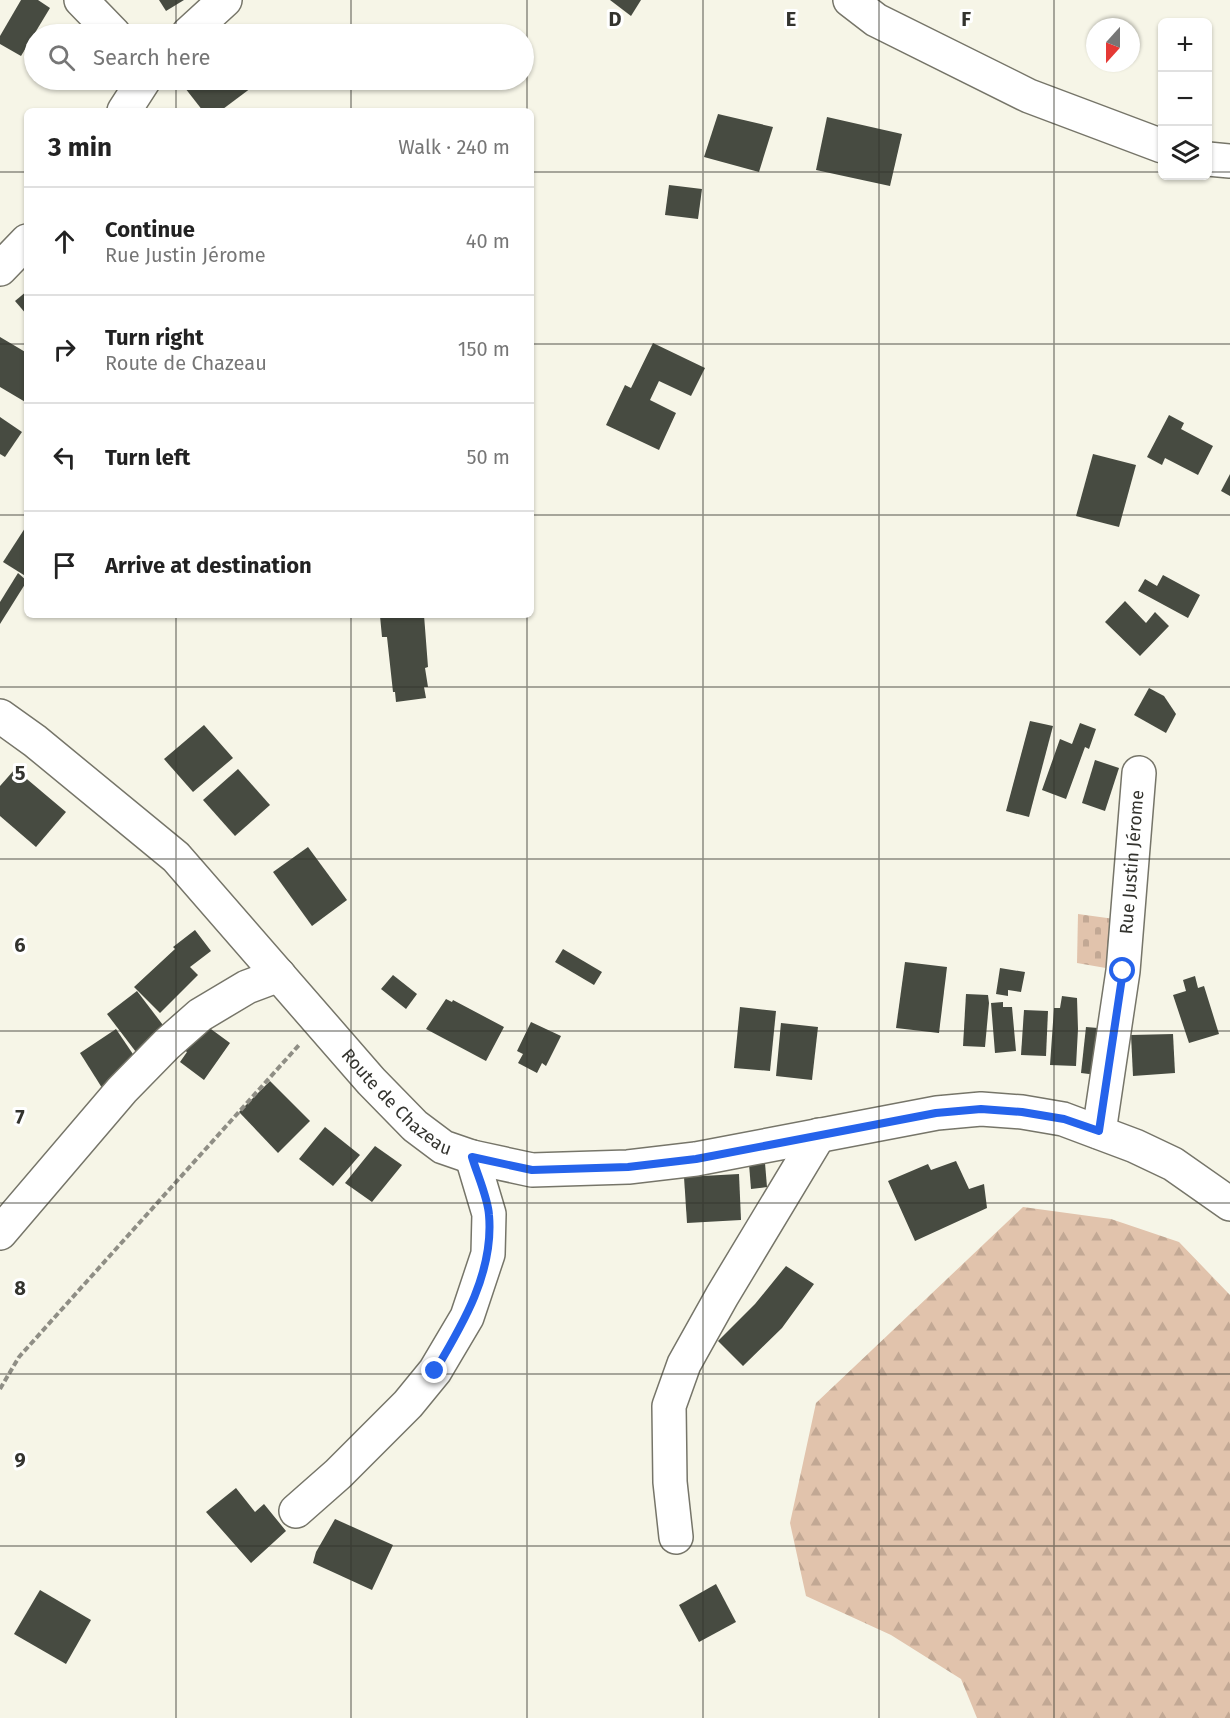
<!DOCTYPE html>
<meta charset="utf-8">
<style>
body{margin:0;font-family:"Fira Sans",sans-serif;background:#f2f2f2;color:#222}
.controls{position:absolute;right:18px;top:18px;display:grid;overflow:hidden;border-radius:9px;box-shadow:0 2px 4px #0004}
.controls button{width:54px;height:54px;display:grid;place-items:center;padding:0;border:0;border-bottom:2px solid #e0e0e0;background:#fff;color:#222;font:30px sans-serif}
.compass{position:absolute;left:1086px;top:18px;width:54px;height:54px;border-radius:50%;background:#fff;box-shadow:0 2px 4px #0004;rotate:201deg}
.stop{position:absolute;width:18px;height:18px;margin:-14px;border:4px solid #2563eb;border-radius:50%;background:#fff}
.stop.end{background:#2563eb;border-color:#fff;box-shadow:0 2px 6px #0008}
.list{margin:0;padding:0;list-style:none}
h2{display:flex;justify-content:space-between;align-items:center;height:78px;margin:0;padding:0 24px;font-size:26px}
h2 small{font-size:20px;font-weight:400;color:#767676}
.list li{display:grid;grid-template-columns:39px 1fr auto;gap:18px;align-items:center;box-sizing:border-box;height:108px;padding:0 24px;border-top:2px solid #e0e0e0}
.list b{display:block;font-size:22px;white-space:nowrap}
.list p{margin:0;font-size:20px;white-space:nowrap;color:#767676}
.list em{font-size:20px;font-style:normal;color:#767676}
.icon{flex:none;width:33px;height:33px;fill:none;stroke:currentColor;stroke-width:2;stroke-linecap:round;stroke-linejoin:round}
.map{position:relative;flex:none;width:1230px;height:1718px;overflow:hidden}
.search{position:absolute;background:#fff;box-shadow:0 2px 4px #0004;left:24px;top:24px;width:510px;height:66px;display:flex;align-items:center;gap:15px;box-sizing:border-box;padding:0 21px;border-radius:33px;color:#767676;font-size:22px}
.panel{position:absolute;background:#fff;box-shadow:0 2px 4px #0004;left:24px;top:108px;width:510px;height:510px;border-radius:9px}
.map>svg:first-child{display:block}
.forest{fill:url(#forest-firs)}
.cemetery{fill:url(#cemetery-stones)}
.building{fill:#474b41}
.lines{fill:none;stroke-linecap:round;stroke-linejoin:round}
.minor-casing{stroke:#767569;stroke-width:36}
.major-casing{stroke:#767569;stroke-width:36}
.path{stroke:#8f8e85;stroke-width:4;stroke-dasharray:6 3;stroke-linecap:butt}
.minor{stroke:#fff;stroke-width:33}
.major{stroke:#fff;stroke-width:33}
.route{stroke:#2563eb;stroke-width:8}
.grid{fill:none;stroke:#33332e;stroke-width:1.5;stroke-opacity:0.55}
.labels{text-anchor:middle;stroke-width:6;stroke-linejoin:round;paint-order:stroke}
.street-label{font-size:18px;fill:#33332e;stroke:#fff}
.grid-label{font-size:20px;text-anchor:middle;font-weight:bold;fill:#33332e;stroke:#fff;stroke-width:6;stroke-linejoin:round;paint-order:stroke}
</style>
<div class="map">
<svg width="1230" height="1718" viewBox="0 0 1230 1718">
<defs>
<pattern id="forest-firs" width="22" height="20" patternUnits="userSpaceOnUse" patternTransform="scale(1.5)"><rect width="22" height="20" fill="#e1c3ac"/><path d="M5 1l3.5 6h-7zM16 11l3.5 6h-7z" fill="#c2a894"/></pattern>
<pattern id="cemetery-stones" width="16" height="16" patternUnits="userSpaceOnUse" patternTransform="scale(1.5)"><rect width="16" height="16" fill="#e1c3ac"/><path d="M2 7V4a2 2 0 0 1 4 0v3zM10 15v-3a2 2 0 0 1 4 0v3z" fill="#c2a894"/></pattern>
</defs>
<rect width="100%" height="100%" fill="#f6f5e7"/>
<!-- forest -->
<polygon class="forest" points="1023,1207 1111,1219 1179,1242 1230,1295 1230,1718 977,1718 961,1679 891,1635 806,1596 790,1523 816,1403"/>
<!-- cemetery -->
<polygon class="cemetery" points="1078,914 1129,921 1123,971 1077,963"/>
<!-- building -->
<g class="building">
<polygon points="21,0 38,0 50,8 21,56 0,44 0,36"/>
<polygon points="159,0 184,0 166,11"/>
<polygon points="610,0 641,0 631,16"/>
<polygon points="196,80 244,80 251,88 223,109 203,111 185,88"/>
<polygon points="718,114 773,127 759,172 704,157"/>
<polygon points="827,117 902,134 890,186 816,170"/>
<polygon points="669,185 702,189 698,219 665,215"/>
<polygon points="27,291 27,315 15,301"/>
<polygon points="0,337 27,353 27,403 0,387"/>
<polygon points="653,343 705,368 691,396 659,381 650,400 676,413 659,450 606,425 625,385 631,388"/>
<polygon points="1169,415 1184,423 1181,429 1213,446 1198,475 1165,458 1162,465 1147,457"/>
<polygon points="0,417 22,432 5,457 0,454"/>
<polygon points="1093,454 1136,465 1119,527 1076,516"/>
<polygon points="1230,474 1230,496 1221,491"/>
<polygon points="27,525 27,577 3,562"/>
<polygon points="18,573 27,581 0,624 0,602"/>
<polygon points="1163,575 1200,595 1188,618 1138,591 1145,579 1157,586"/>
<polygon points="1125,601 1146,623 1155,612 1169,626 1140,656 1105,622"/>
<polygon points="424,615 428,667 425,668 428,687 424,687 426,698 396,702 395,692 393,692 387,637 382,637 380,616"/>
<polygon points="1149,688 1164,696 1176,714 1166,733 1134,715"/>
<polygon points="1030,721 1053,726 1029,817 1006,811"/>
<polygon points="1080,723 1096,729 1089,749 1085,747 1066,799 1042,790 1060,739 1072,744"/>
<polygon points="204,725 233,758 193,792 164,759"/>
<polygon points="1095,760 1119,768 1105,811 1082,803"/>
<polygon points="15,769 66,812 36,847 0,816 0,786"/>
<polygon points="238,769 270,805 235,836 203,800"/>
<polygon points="308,847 347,900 312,926 273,872"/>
<polygon points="195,930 211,951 190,967 198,975 160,1013 134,987 175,949 173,947"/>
<polygon points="563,949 602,972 594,985 555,962"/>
<polygon points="905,962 947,967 939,1033 896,1028"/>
<polygon points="1000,968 1025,972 1021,992 1008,990 1008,996 996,994"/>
<polygon points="393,975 417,994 406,1009 381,989"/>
<polygon points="1195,976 1198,988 1204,986 1219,1034 1189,1043 1173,995 1186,991 1183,980"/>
<polygon points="137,991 169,1033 139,1056 107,1014"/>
<polygon points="966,994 988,995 989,1003 985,1047 963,1046"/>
<polygon points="1062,996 1077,998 1078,1029 1076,1066 1050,1065 1054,1008 1060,1008"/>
<polygon points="446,999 452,1002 453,1000 504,1027 486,1061 426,1029"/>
<polygon points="1003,1002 1003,1007 1012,1007 1016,1051 995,1053 991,1003"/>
<polygon points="740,1007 776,1011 770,1071 734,1068"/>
<polygon points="1024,1010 1048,1011 1046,1056 1021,1055"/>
<polygon points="200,1021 230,1043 204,1080 180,1062 187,1052 180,1047"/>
<polygon points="531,1022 561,1036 546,1066 542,1063 537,1073 518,1063 523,1054 517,1051"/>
<polygon points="781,1023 818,1027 812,1080 776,1076"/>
<polygon points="1086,1027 1110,1029 1105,1076 1081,1073"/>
<polygon points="116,1029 141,1066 104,1091 80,1053"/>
<polygon points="1173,1034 1175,1073 1133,1076 1131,1035"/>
<polygon points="270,1081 310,1121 278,1153 239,1112"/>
<polygon points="325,1127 360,1155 333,1186 299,1159"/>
<polygon points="375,1146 402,1165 372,1202 345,1183"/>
<polygon points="956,1161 969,1189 984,1184 987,1208 915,1241 888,1181 928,1164 931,1170"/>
<polygon points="765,1163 767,1187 751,1189 749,1164"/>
<polygon points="739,1174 741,1220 687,1223 684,1177"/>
<polygon points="786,1266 814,1284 782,1328 743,1366 718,1341 755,1304"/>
<polygon points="236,1488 255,1512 264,1504 286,1531 251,1563 206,1512"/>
<polygon points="335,1519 393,1545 372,1590 313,1563 316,1552"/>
<polygon points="716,1584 736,1622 699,1642 679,1605"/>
<polygon points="40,1590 91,1620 66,1664 14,1634"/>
</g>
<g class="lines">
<defs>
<g id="minor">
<polyline points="81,0 114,34"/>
<polyline points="850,0 876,20 1029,96 1162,146"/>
<polyline points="188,34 225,0"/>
<polyline points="124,111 144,80"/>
<polyline points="1208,159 1230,161"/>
<polyline points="0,269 27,241"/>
<path id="s1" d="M1099 1132 1123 971 1139 773"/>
<polyline points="0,1233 122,1090 167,1044 200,1015 247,987 279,975"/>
<polyline points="296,1511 338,1474 408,1404 435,1371 467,1317 488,1254 489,1214 472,1157"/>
<polyline points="676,1537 670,1482 669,1406 684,1364 722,1296 819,1135"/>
</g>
<g id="major">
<path id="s2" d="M0 716 35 741 176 857 371 1081 415 1126 443 1147 472 1157 532 1170 628 1167 696 1159 937 1113 981 1109 1022 1112 1063 1119 1135 1146 1173 1164 1230 1204"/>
</g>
</defs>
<!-- minor casing -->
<use href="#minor" class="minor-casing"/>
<!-- major casing -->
<use href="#major" class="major-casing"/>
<!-- path -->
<polyline class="path" points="0,1389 19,1357 299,1045"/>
<!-- minor -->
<use href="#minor" class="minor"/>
<!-- major -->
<use href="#major" class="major"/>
</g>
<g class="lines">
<!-- route -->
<path class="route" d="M435 1371C463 1324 494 1272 489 1215 488 1198 477 1174 472 1157L532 1170 628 1167 696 1159 936 1113 981 1109 1022 1112 1064 1119 1099 1131 1123 971"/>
</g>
<!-- grid -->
<path class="grid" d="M176 0V34M351 0V34M527 0V111M703 0V1718M879 0V1718M1054 0V1718M176 80V111M351 80V111M0 172H27M531 172H1162M1208 172H1230M0 344H27M531 344H1230M0 515H27M531 515H1230M176 615V1718M351 615V1718M527 615V1718M0 687H1230M0 859H1230M0 1031H1230M0 1203H1230M0 1374H1230M0 1546H1230"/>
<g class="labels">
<!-- street labels -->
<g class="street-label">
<text dy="6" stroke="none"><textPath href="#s1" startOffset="272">Rue Justin Jérome</textPath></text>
<text dy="6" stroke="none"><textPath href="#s2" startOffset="556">Route de Chazeau</textPath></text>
</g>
</g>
<g class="grid-label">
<text x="615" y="26">D</text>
<text x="791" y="26">E</text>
<text x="966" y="26">F</text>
<text x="20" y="780">5</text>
<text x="20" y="952">6</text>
<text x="20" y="1124">7</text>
<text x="20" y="1295">8</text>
<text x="20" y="1467">9</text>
</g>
</svg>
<div class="controls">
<button>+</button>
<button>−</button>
<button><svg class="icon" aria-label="layers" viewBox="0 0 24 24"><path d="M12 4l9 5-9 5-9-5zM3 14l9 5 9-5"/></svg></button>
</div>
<svg class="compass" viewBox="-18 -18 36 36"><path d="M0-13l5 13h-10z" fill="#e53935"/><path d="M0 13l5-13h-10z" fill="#767676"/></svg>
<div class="stop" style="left:1123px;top:971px"></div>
<div class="stop end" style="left:435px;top:1371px"></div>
<div class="search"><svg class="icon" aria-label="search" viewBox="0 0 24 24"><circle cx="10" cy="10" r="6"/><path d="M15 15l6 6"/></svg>Search here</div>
<section class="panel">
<h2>3 min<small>Walk · 240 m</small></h2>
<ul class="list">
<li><svg class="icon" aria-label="ahead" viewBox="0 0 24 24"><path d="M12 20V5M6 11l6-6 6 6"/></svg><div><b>Continue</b><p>Rue Justin Jérome</p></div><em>40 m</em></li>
<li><svg class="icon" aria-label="right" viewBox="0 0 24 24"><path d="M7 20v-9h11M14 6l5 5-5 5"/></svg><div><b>Turn right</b><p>Route de Chazeau</p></div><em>150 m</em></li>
<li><svg class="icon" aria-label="left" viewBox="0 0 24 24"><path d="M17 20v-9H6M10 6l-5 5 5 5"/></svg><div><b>Turn left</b></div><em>50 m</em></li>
<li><svg class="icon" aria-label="arrive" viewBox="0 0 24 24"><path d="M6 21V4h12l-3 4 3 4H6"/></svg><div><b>Arrive at destination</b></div></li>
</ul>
</section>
</div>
